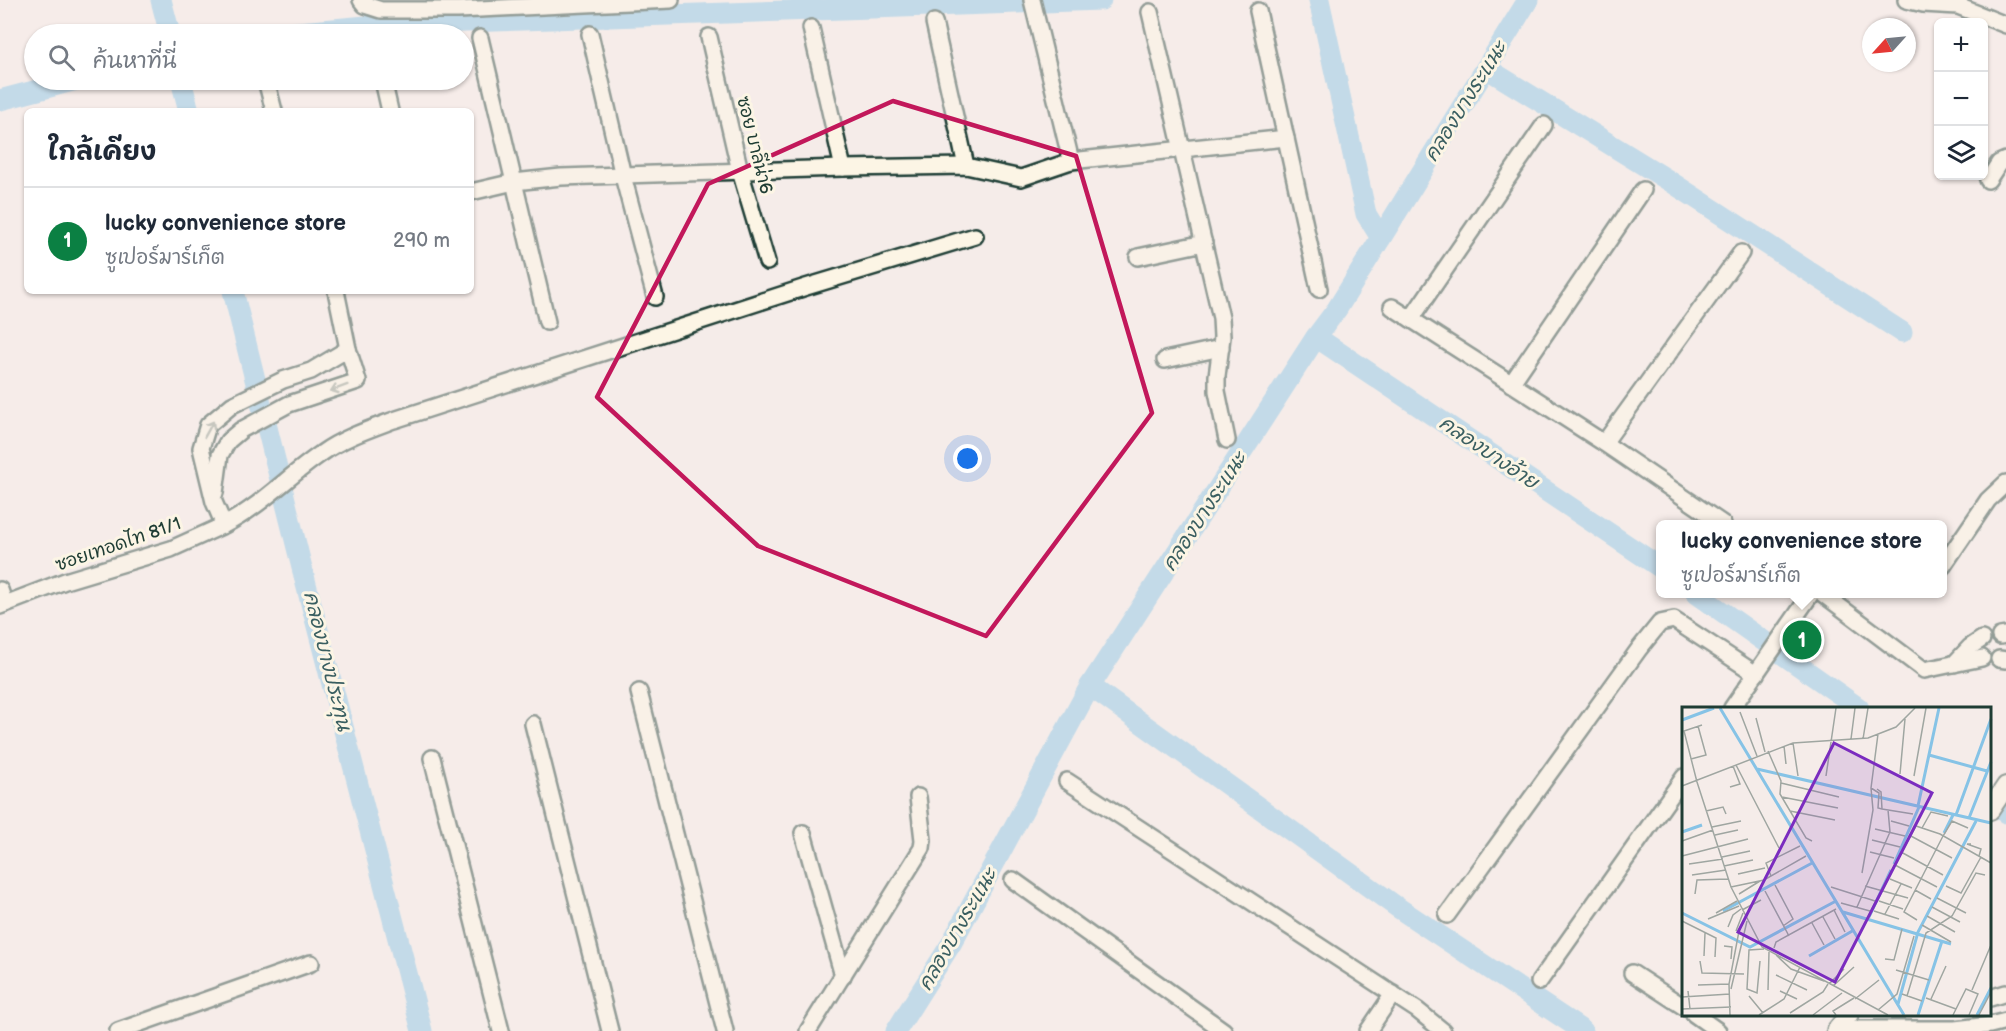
<!DOCTYPE html>
<html lang="th">
<meta charset="utf-8">
<style>
body{margin:0;font-family:"Balsamiq Sans","Playpen Sans Thai",sans-serif;background:#f2f2f3;color:#1f2937}
.controls{position:absolute;right:18px;top:18px;display:grid;overflow:hidden;border-radius:9px;box-shadow:0 2px 4px #0004}
.controls button{width:54px;height:54px;display:grid;place-items:center;padding:0;border:0;border-bottom:2px solid #e0e1e3;background:#fff;color:#1f2937;font:30px sans-serif}
.compass{position:absolute;left:1862px;top:18px;width:54px;height:54px;border-radius:50%;background:#fff;box-shadow:0 2px 4px #0004;rotate:243deg}
.you{position:absolute;left:968px;top:459px;width:21px;height:21px;margin:-15px;border:4px solid #fff;border-radius:50%;background:#1a73e8;box-shadow:0 0 0 9px #1a73e833}
.badge{display:grid;place-items:center;width:39px;height:39px;border-radius:50%;background:#0b8043;color:#fff;font-size:20px;font-weight:700}
.pin{position:absolute;translate:-50% -50%;border:3px solid #fff;box-shadow:0 2px 6px #0006}
.popup{position:absolute;left:1656px;top:520px;width:291px;height:78px;box-sizing:border-box;display:grid;place-content:center;border-radius:9px;background:#fff;filter:drop-shadow(0 2px 4px #0005);font-size:20px;white-space:nowrap;color:#747a83}
.popup b{font-size:22px;color:#1f2937}
.popup::after{content:'';position:absolute;left:50%;top:100%;margin-left:-12px;border:12px solid transparent;border-top-color:#fff}
.list{margin:0;padding:0;list-style:none}
h2{display:flex;justify-content:space-between;align-items:center;height:78px;margin:0;padding:0 24px;font-size:26px}
h2 small{font-size:20px;font-weight:400;color:#747a83}
.list li{display:grid;grid-template-columns:39px 1fr auto;gap:18px;align-items:center;box-sizing:border-box;height:108px;padding:0 24px;border-top:2px solid #e0e1e3}
.list b{display:block;font-size:22px;white-space:nowrap}
.list p{margin:0;font-size:20px;white-space:nowrap;color:#747a83}
.list em{font-size:20px;font-style:normal;color:#747a83}
.icon{flex:none;width:33px;height:33px;fill:none;stroke:currentColor;stroke-width:2;stroke-linecap:round;stroke-linejoin:round}
.map{position:relative;flex:none;width:2006px;height:1031px;overflow:hidden}
.search{position:absolute;background:#fff;box-shadow:0 2px 4px #0004;left:24px;top:24px;width:450px;height:66px;display:flex;align-items:center;gap:15px;box-sizing:border-box;padding:0 21px;border-radius:33px;color:#747a83;font-size:22px}
.panel{position:absolute;background:#fff;box-shadow:0 2px 4px #0004;left:24px;top:108px;width:450px;height:186px;border-radius:9px}
.map>svg:first-child{display:block}
.lines{fill:none;stroke-linecap:round;stroke-linejoin:round}
.canal{stroke:#86c3e6;stroke-width:21}
.minor-casing{stroke:#1f3d34;stroke-width:20}
.tertiary-casing{stroke:#1f3d34;stroke-width:22}
.minor{stroke:#fcf5e5;stroke-width:15}
.tertiary{stroke:#fcf5e5;stroke-width:18}
.oneway{stroke:#8e998c}
.marked{fill:none;stroke:#c2185b;stroke-width:4.5;stroke-linejoin:round}
.labels{text-anchor:middle;stroke-width:6;stroke-linejoin:round;paint-order:stroke}
.street-label{font-size:18px;fill:#1f3d34;stroke:#fcf5e5}
.water-label{font-size:20px;font-style:italic;fill:#395e60;stroke:#fcf5e5}
.inset-river{fill:none;stroke:#86c3e6;stroke-width:3}
.inset-road{fill:none;stroke:#9fa6a1;stroke-width:1.5}
.view{fill:#7b2cbf;fill-opacity:0.15;stroke:#7b2cbf;stroke-width:3}
.inset-edge{fill:none;stroke:#1f3d34;stroke-width:3}
</style>
<div class="map">
<svg width="2006" height="1031" viewBox="0 0 2006 1031">
<rect width="100%" height="100%" fill="#f5ece9"/>
<filter id="ink" filterUnits="userSpaceOnUse"><feTurbulence type="fractalNoise" baseFrequency=".0167" numOctaves="2"/><feDisplacementMap in="SourceGraphic" scale="12" xChannelSelector="R" yChannelSelector="G"/><feConvolveMatrix kernelMatrix="1 2 1 2 8 2 1 2 1" color-interpolation-filters="sRGB"/></filter>
<g filter="url(#ink)">
<g class="lines">
<!-- canal -->
<g class="canal">
<polyline points="161,0 170,34"/>
<polyline points="1319,0 1366,214 1381,238"/>
<polyline points="277,34 378,25 1101,0"/>
<polyline points="1486,68 1668,180 1902,332"/>
<polyline points="181,80 189,111"/>
<polyline points="0,100 76,80"/>
<polyline points="233,291 306,584 422,1031"/>
<polyline points="1316,337 1661,568"/>
<polyline points="1697,594 1859,708"/>
<polyline points="1090,686 1397,907 1583,1031"/>
<polyline points="1990,802 2006,813"/>
<polyline points="896,1031 951,944 1090,686 1316,337 1337,309 1528,0"/>
</g>
<defs>
<g id="minor">
<polyline points="361,0 365,5 381,10 458,10 671,0"/>
<polyline points="1032,0 1071,161"/>
<polyline points="1906,0 1923,4 1958,6 2006,25"/>
<polyline points="1258,11 1319,289"/>
<polyline points="1150,12 1221,318 1222,337 1217,376 1217,391 1227,440"/>
<polyline points="934,22 966,166"/>
<polyline points="811,28 843,168"/>
<polyline points="590,34 623,176 655,297"/>
<polyline points="709,37 740,171 767,262"/>
<polyline points="480,38 547,322"/>
<polyline points="266,80 274,111"/>
<polyline points="383,80 390,111"/>
<polyline points="1988,180 1999,163 2006,160"/>
<polyline points="471,192 514,182 561,177 843,168 966,166 1021,178 1071,161 1286,138"/>
<polyline points="1138,257 1204,243"/>
<polyline points="1392,307 1604,443 1723,524"/>
<polyline points="1411,319 1544,125"/>
<polyline points="1165,360 1221,348"/>
<polyline points="1511,384 1643,190"/>
<polyline points="1604,443 1741,253"/>
<polyline points="215,493 220,455 228,441 241,430 289,404 358,381 348,349 336,291"/>
<path d="M224 525C260 507 288 476 322 453 343 438 370 429 394 420L806 287 975 236"/>
<polyline points="1943,566 1988,500 2006,483"/>
<polyline points="0,590 5,604"/>
<polyline points="1823,594 1924,670 1982,658"/>
<polyline points="0,606 65,581 171,549 224,525 214,502 201,448 208,425 232,405 283,380 311,371 348,349"/>
<polyline points="2000,636 2006,635"/>
<polyline points="1999,659 2006,660"/>
<polyline points="1954,664 1970,647 1982,639"/>
<polyline points="639,692 725,1031"/>
<polyline points="1732,708 1811,594"/>
<polyline points="533,724 610,1031"/>
<polyline points="432,758 501,1031"/>
<polyline points="1067,781 1417,1010 1443,1031"/>
<polyline points="803,833 843,976"/>
<polyline points="1013,880 1224,1031"/>
<polyline points="1447,915 1639,649 1660,623 1674,620 1756,674"/>
<polyline points="1632,973 1684,1007"/>
<polyline points="1539,982 1684,777"/>
<polyline points="1990,998 2006,993"/>
<polyline points="1694,1014 1718,1031"/>
<polyline points="1837,1029 1955,1029 1990,1025 2006,1021"/>
<polyline points="118,1031 311,963"/>
<polyline points="808,1031 922,848 923,840 918,797"/>
<polyline points="1368,1031 1393,994"/>
</g>
<g id="tertiary">
<polyline points="1990,810 2006,786"/>
<polyline points="1836,1031 1849,1014"/>
</g>
</defs>
<!-- minor casing -->
<use href="#minor" class="minor-casing"/>
<!-- tertiary casing -->
<use href="#tertiary" class="tertiary-casing"/>
<!-- minor -->
<use href="#minor" class="minor"/>
<!-- tertiary -->
<use href="#tertiary" class="tertiary"/>
</g>
<!-- one-way arrows -->
<defs><path id="oneway-shaft" d="M-6 0H5M1.5-3L5.5 0L1.5 3" fill="none" stroke-width="1.6" stroke-linecap="round" stroke-linejoin="round" transform="scale(1.5)"/></defs>
<g class="oneway">
<use href="#oneway-shaft" transform="translate(339 388) rotate(160)"/>
<use href="#oneway-shaft" transform="translate(209 429) rotate(-61)"/>
</g>
</g>
<!-- marked area -->
<path d="M0 0H2006V1031H0ZM893 101 1076 156 1152 413 986 636 758 546 597 397 708 184Z" fill="#f5ece9" fill-opacity=".55" fill-rule="evenodd"/>
<path class="marked" d="M893 101 1076 156 1152 413 986 636 758 546 597 397 708 184Z"/>
<g class="labels">
<!-- street labels -->
<g class="street-label">
<text transform="translate(755 145) rotate(76)" y="6">ซอย บาลีน่า6</text>
<text transform="translate(118 544) rotate(-19)" y="6">ซอยเทอดไท 81/1</text>
</g>
<!-- water labels -->
<g class="water-label">
<text transform="translate(1465 101) rotate(-58)" y="7">คลองบางระแนะ</text>
<text transform="translate(1489 452) rotate(34)" y="7">คลองบางอ้าย</text>
<text transform="translate(1204 511) rotate(-57)" y="7">คลองบางระแนะ</text>
<text transform="translate(328 661) rotate(76)" y="7">คลองบางประทุน</text>
<text transform="translate(957 929) rotate(-60)" y="7">คลองบางระแนะ</text>
</g>
</g>
<!-- overview -->
<g transform="translate(1682 707)">
<rect width="309" height="309" fill="#f5ece9"/>
<path class="inset-river" d="M38 1 222 308M0 13 32 1M247 48 305 64M75 62 309 116M236 99 257 1M274 108 309 12M287 111 309 55M0 125 20 118M262 126 271 108M212 157 237 100M41 204 132 155M161 205 269 237M0 206 68 240 154 194M187 210 209 163M127 249 172 223M216 297 236 225 294 114M236 308 260 234M295 308 309 281"/>
<path class="inset-road" d="M58 5 75 49M74 11 83 45M20 18 2 24 15 75 49 180 80 240 206 308M196 27 189 81 197 86 196 101 200 102M169 32 173 1M181 32 186 1M111 36 116 69M102 39 104 57M86 44 99 74 98 87 124 131 130 134M9 52 24 48 16 19M54 58 97 141M218 67 223 12M144 69 154 1M232 69 244 1M99 76 157 90M0 79 111 36 186 31 214 20 233 1M48 80 58 77 51 59M195 82 199 85 200 102M100 90 156 101M200 102 231 107M24 104 41 100 44 107M108 104 153 113M209 114 227 119M30 120 59 114M240 121 249 105 266 109M193 122 223 129M33 128 56 123M227 128 270 151M190 133 218 140M0 134 31 123M289 137H285L299 142 297 149M188 145 212 151M219 145 261 168M0 149 66 132M40 150 68 144M7 157 41 152M213 158 255 180M42 159 71 153M209 165 234 119 258 127 309 156M180 166 191 103 189 81M56 167 83 161M10 168 44 163M89 169 84 156 118 139M208 172 230 181M93 178 111 212 101 219M183 179 226 191M264 179 279 186 299 150M49 180 82 173 124 149M149 180 193 194M233 183 249 192M83 184 107 229M13 187 15 173 46 172M57 187 78 174M255 191 284 206M197 194 221 202M159 196 188 204M175 200 208 125 206 103M250 200 278 215M60 203 79 193M152 203 163 225M192 204 217 212M34 206 55 194M203 207 219 177M245 209 273 225M141 210 153 232M26 212 57 199M235 213 222 205 261 129 270 114 286 121M0 214 34 231 33 250M130 216 142 238M240 218 269 235M46 220 51 208 59 202M54 224 61 206M42 239 50 240 49 252M92 241 94 235 154 202M94 248 109 262 142 274M22 249 23 226M203 252 212 253 220 222M18 254 20 266 62 267M78 254 75 286 65 282 67 243 82 242M214 263 247 273M94 268 125 283M147 277 162 262M16 278 47 277M151 279 172 260M49 282 65 214M86 283 87 245M290 283 309 238M6 284 8 302M98 284 115 292M220 287 240 294M67 289 81 306M225 289 244 226 270 209 294 166 303 168M0 290 48 287M244 291 274 302M173 292 197 273M249 292 264 259M0 302 49 300M196 303 215 287 232 229M108 306 141 285 146 277M48 308 47 277 57 224 63 211M77 308 102 292 118 260M131 308 160 286M154 308 151 304 172 291M271 308 284 282 296 287 287 308M297 308 309 285"/>
<path class="view" d="M152 36 250 86 153 275 56 225Z"/>
<rect width="309" height="309" class="inset-edge"/>
</g>
</svg>
<div class="controls">
<button>+</button>
<button>−</button>
<button><svg class="icon" aria-label="layers" viewBox="0 0 24 24"><path d="M12 4l9 5-9 5-9-5zM3 14l9 5 9-5"/></svg></button>
</div>
<svg class="compass" viewBox="-18 -18 36 36"><path d="M0-13l5 13h-10z" fill="#e53935"/><path d="M0 13l5-13h-10z" fill="#747a83"/></svg>
<div class="you"></div>
<div class="pin badge" style="left:1802px;top:640px">1</div>
<div class="popup"><b>lucky convenience store</b>ซูเปอร์มาร์เก็ต</div>
<div class="search"><svg class="icon" aria-label="search" viewBox="0 0 24 24"><circle cx="10" cy="10" r="6"/><path d="M15 15l6 6"/></svg>ค้นหาที่นี่</div>
<section class="panel">
<h2>ใกล้เคียง<small></small></h2>
<ul class="list">
<li><span class="badge">1</span><div><b>lucky convenience store</b><p>ซูเปอร์มาร์เก็ต</p></div><em>290 m</em></li>
</ul>
</section>
</div>
